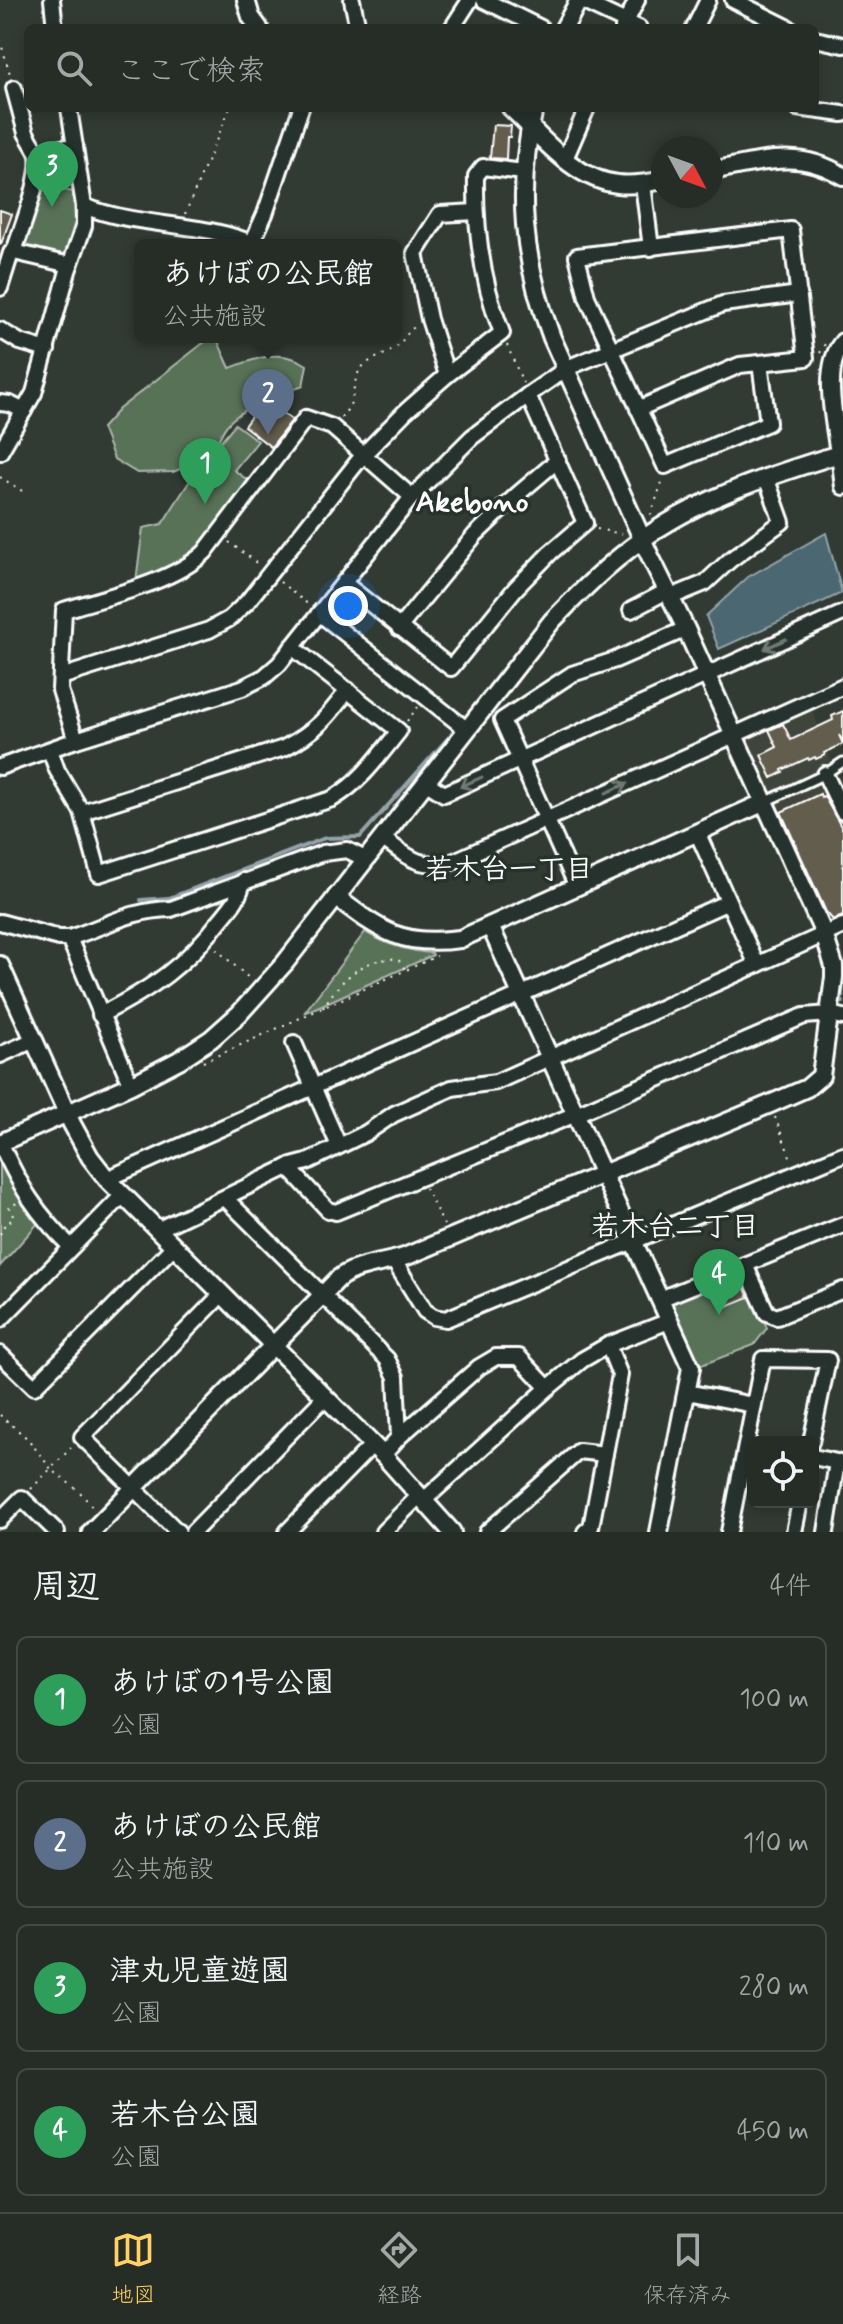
<!DOCTYPE html>
<html lang="ja">
<meta charset="utf-8">
<style>
body{margin:0;font-family:Mynerve,"Klee One",sans-serif;background:#2e342e;color:#f1f3f6}
.controls{position:absolute;right:24px;bottom:24px;display:grid;overflow:hidden;border-radius:12px;box-shadow:0 4px 12px #0003}
.controls button{width:72px;height:72px;display:grid;place-items:center;padding:0;border:0;border-bottom:2px solid #424843;background:#262c26;color:#f1f3f6;font:40px sans-serif}
.compass{position:absolute;left:651px;top:136px;width:72px;height:72px;border-radius:50%;background:#262c26;box-shadow:0 4px 12px #0003;rotate:131deg}
.you{position:absolute;left:348px;top:606px;width:28px;height:28px;margin:-20px;border:6px solid #fff;border-radius:50%;background:#1a73e8;box-shadow:0 0 0 12px #1a73e833}
.badge{display:grid;place-items:center;width:52px;height:52px;border-radius:50%;background:#ffd166;color:#fff;font-size:26px;font-weight:700}
.pin{position:absolute;translate:-50% -66px;filter:drop-shadow(0 2px 4px #0008)}
.pin::after{content:'';position:absolute;top:42px;width:28px;height:24px;background:inherit;clip-path:polygon(0 0,100% 0,50% 100%)}
.popup{position:absolute;left:134px;top:239px;width:268px;height:104px;box-sizing:border-box;display:grid;place-content:center;border-radius:12px;background:#262c26;filter:drop-shadow(0 2px 6px #0005);font-size:26px;white-space:nowrap;color:#a4a7a7}
.popup b{font-size:30px;color:#f1f3f6}
.popup::after{content:'';position:absolute;left:50%;top:100%;margin-left:-16px;border:16px solid transparent;border-top-color:#262c26}
.list{margin:0;padding:0;list-style:none}
h2{display:flex;justify-content:space-between;align-items:center;height:104px;margin:0;padding:0 32px;font-size:34px}
h2 small{font-size:26px;font-weight:400;color:#a4a7a7}
.list li{display:grid;grid-template-columns:52px 1fr auto;gap:24px;align-items:center;box-sizing:border-box;height:128px;margin:0 16px 16px;padding:0 16px;border:2px solid #424843;border-radius:12px}
.list b{display:block;font-size:30px;white-space:nowrap}
.list p{margin:0;font-size:26px;white-space:nowrap;color:#a4a7a7}
.list em{font-size:26px;font-style:normal;color:#a4a7a7}
.icon{flex:none;width:44px;height:44px;fill:none;stroke:currentColor;stroke-width:2;stroke-linecap:round;stroke-linejoin:round}
.map{position:relative;flex:none;width:843px;height:1532px;overflow:hidden}
.search{position:absolute;background:#262c26;box-shadow:0 4px 12px #0003;left:24px;right:24px;top:24px;height:88px;display:flex;align-items:center;gap:20px;box-sizing:border-box;padding:0 28px;border-radius:12px;color:#a4a7a7;font-size:30px}
.sheet{height:680px;background:#262c26}
nav{display:flex;justify-content:space-around;align-items:center;box-sizing:border-box;height:112px;border-top:2px solid #424843;background:#262c26;font-size:22px;color:#a4a7a7}
nav a{display:grid;justify-items:center;gap:4px}
nav .on{color:#ffd166}
.map>svg:first-child{display:block}
.built{fill:#41453b}
.green{fill:#587259;stroke:#acb8ac;stroke-width:2}
.water{fill:#4c6772;stroke:#94a4aa;stroke-width:2}
.lines{fill:none;stroke-linecap:round;stroke-linejoin:round}
.stream{stroke:#94a4aa;stroke-width:4}
.building{fill:#645d4d;stroke:#fff;stroke-width:2}
.service-casing{stroke:#fff;stroke-width:13}
.minor-casing{stroke:#fff;stroke-width:20}
.tertiary-casing{stroke:#fff;stroke-width:22}
.path{stroke:#fff;stroke-width:2;stroke-dasharray:2 6;stroke-linecap:butt}
.service{stroke:#26332d;stroke-width:7}
.minor{stroke:#26332d;stroke-width:14}
.tertiary{stroke:#26332d;stroke-width:16}
.oneway{stroke:#727a76}
.labels{text-anchor:middle;stroke-width:7;stroke-linejoin:round;paint-order:stroke}
.neighbourhood-label{font-size:28px;font-weight:bold;fill:#fff;stroke:#26332d}
.quarter-label{font-size:30px;font-weight:bold;fill:#fff;stroke:#26332d}
</style>
<div class="map">
<svg width="843" height="1532" viewBox="0 0 843 1532">
<rect width="100%" height="100%" fill="#323b33"/>
<filter id="ink" filterUnits="userSpaceOnUse"><feTurbulence type="fractalNoise" baseFrequency=".0125" numOctaves="2"/><feDisplacementMap in="SourceGraphic" scale="16" xChannelSelector="R" yChannelSelector="G"/><feConvolveMatrix kernelMatrix="1 2 1 2 8 2 1 2 1" color-interpolation-filters="sRGB"/></filter>
<g filter="url(#ink)">
<!-- built -->
<polygon class="built" points="811,706 837,777 843,780 843,892 813,827 789,838 745,740 746,735"/>
<!-- green -->
<g class="green">
<polygon points="38,184 73,192 75,221 65,255 59,258 18,249"/>
<path d="M211 337H216L230 368C258 358 280 348 307 365L303 386C281 394 242 406 227 425 222 431 218 441 215 448L235 424 258 441 234 470 250 482 207 541 183 563 136 581 143 528 162 524 191 479 208 458 173 472 137 473 114 459 102 428 119 409Z"/>
<path d="M365 932C386 945 407 951 432 953L433 955 304 1013Z"/>
<polygon points="3,1160 40,1221 0,1266 0,1162"/>
<polygon points="740,1273 746,1276 767,1328 754,1345 699,1366 670,1302"/>
</g>
<!-- water -->
<polygon class="water" points="826,533 842,593 719,649 706,616 748,577"/>
<g class="lines">
<!-- stream -->
<g class="stream">
<polyline points="141,900 169,898 325,838 360,837 457,728"/>
<polyline points="843,985 841,1002 843,1002"/>
</g>
</g>
<!-- building -->
<g class="building">
<polygon points="493,125 511,126 510,137 507,137 506,159 490,158"/>
<polygon points="0,210 12,214 1,244 0,244"/>
<polygon points="270,404 292,420 271,447 244,426 253,414 259,419"/>
<polygon points="843,711 843,742 839,735 843,744 824,753 825,755 816,759 815,757 809,760 808,758 782,770 783,772 772,778 761,755 777,747 769,730 783,724 791,740 833,720 832,716"/>
<polygon points="820,794 821,797 824,796 843,830 843,916 833,920 826,912 781,812"/>
<polygon points="741,1281 749,1297 727,1306 721,1290"/>
</g>
<g class="lines">
<defs>
<polyline id="service" points="767,801 825,774 843,762"/>
<g id="minor">
<polyline points="52,0 55,28"/>
<polyline points="352,0 358,28"/>
<polyline points="484,0 541,28"/>
<polyline points="579,0 639,28"/>
<polyline points="733,0 789,28"/>
<polyline points="452,28 470,0"/>
<polyline points="623,28 637,0"/>
<polyline points="694,28 708,0"/>
<polyline points="815,39 843,45"/>
<polyline points="14,88 26,133 37,152 75,146"/>
<polyline points="797,108 843,114"/>
<polyline points="565,159 587,108"/>
<polyline points="643,184 651,248"/>
<path d="M84 206C138 228 204 221 256 245"/>
<polyline points="252,243 265,214 301,108"/>
<path d="M14 252C21 229 44 173 37 152"/>
<polyline points="0,288 11,253 14,252 70,265"/>
<polyline points="0,330 20,342 47,350"/>
<polyline points="447,375 429,319 415,253 440,214 476,212"/>
<polyline points="0,403 10,404 24,411"/>
<polyline points="638,409 740,365 806,358 791,230 577,256 587,297 665,466 768,423 760,363"/>
<polyline points="0,452 34,393 68,271 84,226 84,206 69,108"/>
<polyline points="839,454 843,487"/>
<polyline points="344,583 451,668 515,589 550,553 585,523 528,395"/>
<polyline points="671,597 705,583 730,560 782,522 766,477"/>
<polyline points="631,610 667,591"/>
<polyline points="319,613 466,729"/>
<polyline points="399,628 475,535 518,494 558,460"/>
<path d="M292 647 399 731C378 757 361 782 332 799L99 874 82 812 284 748C316 731 327 718 348 690"/>
<path d="M61 677 209 630 229 619 247 602 363 455 405 412 447 375 502 333C482 282 475 230 476 176L483 167 524 172"/>
<path d="M76 740 60 690 64 610C106 597 174 582 205 552L306 418 332 427 412 497"/>
<polyline points="50,750 57,770 82,812"/>
<polyline points="0,767 76,740 242,688 264,677 279,664 412,497 472,437 528,395 567,368 723,304 799,294"/>
<polyline points="825,774 843,812"/>
<polyline points="425,782 444,794 843,613"/>
<polyline points="697,832 757,965"/>
<path d="M382 838C410 858 416 868 452 862L843 686"/>
<polyline points="577,887 502,720 572,674 615,660 686,629"/>
<polyline points="0,922 59,938 69,938 131,1085"/>
<path d="M69 938C107 926 130 910 171 909L323 853 347 850 365 859"/>
<path d="M100 1015C151 989 187 965 222 918 232 906 240 897 243 881"/>
<polyline points="294,1043 339,1146"/>
<polyline points="0,1055 34,1040"/>
<path d="M0 1143C22 1189 35 1212 71 1247"/>
<polyline points="288,1167 328,1210 336,1212 576,1114 804,1016 830,1014 843,1017"/>
<polyline points="107,1179 728,902"/>
<polyline points="225,1198 387,1359 396,1377 399,1437"/>
<polyline points="157,1230 288,1167 307,1162 366,1133 394,1114 452,1088 496,1082 843,926"/>
<polyline points="394,1261 425,1311 434,1317 446,1319 843,1154"/>
<polyline points="745,1265 767,1313 777,1317 843,1290"/>
<polyline points="660,1299 843,1225"/>
<polyline points="0,1320 123,1195"/>
<polyline points="0,1354 34,1387 174,1246"/>
<polyline points="687,1392 753,1405"/>
<polyline points="383,1455 399,1437 479,1367 496,1357 519,1357 548,1388"/>
<polyline points="813,1457 837,1462 826,1532"/>
<polyline points="424,1500 548,1388 582,1360 608,1345 669,1321"/>
<polyline points="0,1520 22,1498 57,1532"/>
<polyline points="178,1532 82,1437 222,1294"/>
<polyline points="193,1532 325,1397"/>
<polyline points="287,1532 373,1444"/>
<polyline points="383,1532 420,1495"/>
<polyline points="487,1532 579,1451 605,1454"/>
<polyline points="585,1532 591,1527 620,1375 608,1345"/>
<polyline points="729,1532 763,1359 828,1360 811,1442"/>
<polyline points="794,1532 800,1502"/>
</g>
<g id="tertiary">
<polyline points="246,0 251,17 259,28"/>
<polyline points="564,28 579,0"/>
<path d="M511 108C541 136 574 180 618 184 633 186 649 183 663 180"/>
<path d="M711 171C760 162 798 148 843 176"/>
<path d="M336 897C381 931 401 947 460 939L765 802"/>
<polyline points="490,926 691,1368 659,1532"/>
<polyline points="0,965 72,1124 90,1157 107,1179 383,1455 452,1532"/>
<path d="M0 1143 131 1085 179 1060 211 1039 239 1014 284 964 552 621C580 592 610 562 643 539 701 497 771 475 839 454 835 421 821 368 843 342"/>
<path d="M91 1532 339 1278C358 1264 385 1264 407 1256L770 1104 807 1088 821 1076 834 977V966L824 934 686 629 649 554 552 338C522 259 516 191 534 108"/>
</g>
</defs>
<!-- service casing -->
<use href="#service" class="service-casing"/>
<!-- minor casing -->
<use href="#minor" class="minor-casing"/>
<!-- tertiary casing -->
<use href="#tertiary" class="tertiary-casing"/>
<!-- path -->
<g class="path">
<polyline points="0,40 10,74"/>
<polyline points="185,214 230,108"/>
<polyline points="507,345 523,383"/>
<polyline points="820,353 826,342"/>
<path d="M341 418C357 399 350 396 357 376 363 359 381 358 394 349 403 343 406 332 416 326"/>
<polyline points="0,477 27,494"/>
<polyline points="651,515 663,479"/>
<polyline points="597,529 622,534"/>
<polyline points="229,542 259,565"/>
<polyline points="280,582 309,605"/>
<polyline points="407,721 418,707"/>
<polyline points="216,949 250,979"/>
<path d="M323 1008C339 981 364 956 398 959L406 971"/>
<polyline points="203,1062 437,956"/>
<polyline points="775,1117 791,1159"/>
<polyline points="425,1188 444,1225"/>
<polyline points="0,1234 4,1226 14,1218 9,1207 17,1203"/>
<polyline points="0,1415 28,1439 51,1469 80,1492 95,1510"/>
<polyline points="31,1489 71,1448"/>
</g>
<!-- service -->
<use href="#service" class="service"/>
<!-- minor -->
<use href="#minor" class="minor"/>
<!-- tertiary -->
<use href="#tertiary" class="tertiary"/>
</g>
<!-- one-way arrows -->
<defs><path id="oneway-shaft" d="M-6 0H5M1.5-3L5.5 0L1.5 3" fill="none" stroke-width="1.6" stroke-linecap="round" stroke-linejoin="round" transform="scale(2)"/></defs>
<g class="oneway">
<use href="#oneway-shaft" transform="translate(775 644) rotate(155)"/>
<use href="#oneway-shaft" transform="translate(471 782) rotate(156)"/>
<use href="#oneway-shaft" transform="translate(617 788) rotate(-24)"/>
</g>
</g>
<g class="labels">
<!-- neighbourhood labels -->
<g class="neighbourhood-label">
<text x="509" y="878">若木台一丁目</text>
<text x="675" y="1235">若木台二丁目</text>
</g>
<!-- quarter labels -->
<g class="quarter-label">
<text x="472" y="511">Akebono</text>
</g>
</g>
</svg>
<div class="controls">
<button><svg class="icon" aria-label="locate" viewBox="0 0 24 24"><circle cx="12" cy="12" r="6"/><path d="M12 2v4M12 18v4M2 12h4M18 12h4"/></svg></button>
</div>
<svg class="compass" viewBox="-18 -18 36 36"><path d="M0-13l5 13h-10z" fill="#e53935"/><path d="M0 13l5-13h-10z" fill="#a4a7a7"/></svg>
<div class="you"></div>
<div class="pin badge" style="left:205px;top:504px;background:#2e9e5b">1</div>
<div class="pin badge" style="left:268px;top:435px;background:#5c6f8a">2</div>
<div class="popup"><b>あけぼの公民館</b>公共施設</div>
<div class="pin badge" style="left:52px;top:207px;background:#2e9e5b">3</div>
<div class="pin badge" style="left:719px;top:1315px;background:#2e9e5b">4</div>
<div class="search"><svg class="icon" aria-label="search" viewBox="0 0 24 24"><circle cx="10" cy="10" r="6"/><path d="M15 15l6 6"/></svg>ここで検索</div>
</div>
<section class="sheet">
<h2>周辺<small>4件</small></h2>
<ul class="list">
<li><span class="badge" style="background:#2e9e5b">1</span><div><b>あけぼの1号公園</b><p>公園</p></div><em>100 m</em></li>
<li><span class="badge" style="background:#5c6f8a">2</span><div><b>あけぼの公民館</b><p>公共施設</p></div><em>110 m</em></li>
<li><span class="badge" style="background:#2e9e5b">3</span><div><b>津丸児童遊園</b><p>公園</p></div><em>280 m</em></li>
<li><span class="badge" style="background:#2e9e5b">4</span><div><b>若木台公園</b><p>公園</p></div><em>450 m</em></li>
</ul>
</section>
<nav>
<a class="on"><svg class="icon" aria-label="map" viewBox="0 0 24 24"><path d="M3 6l6-2 6 2 6-2v14l-6 2-6-2-6 2zM9 4v14M15 6v14"/></svg>地図</a>
<a><svg class="icon" aria-label="directions" viewBox="0 0 24 24"><path d="M12 3l9 9-9 9-9-9zM9 14v-3h6M13 9l2 2-2 2"/></svg>経路</a>
<a><svg class="icon" aria-label="saved" viewBox="0 0 24 24"><path d="M7 4h10v16l-5-4-5 4z"/></svg>保存済み</a>
</nav>
